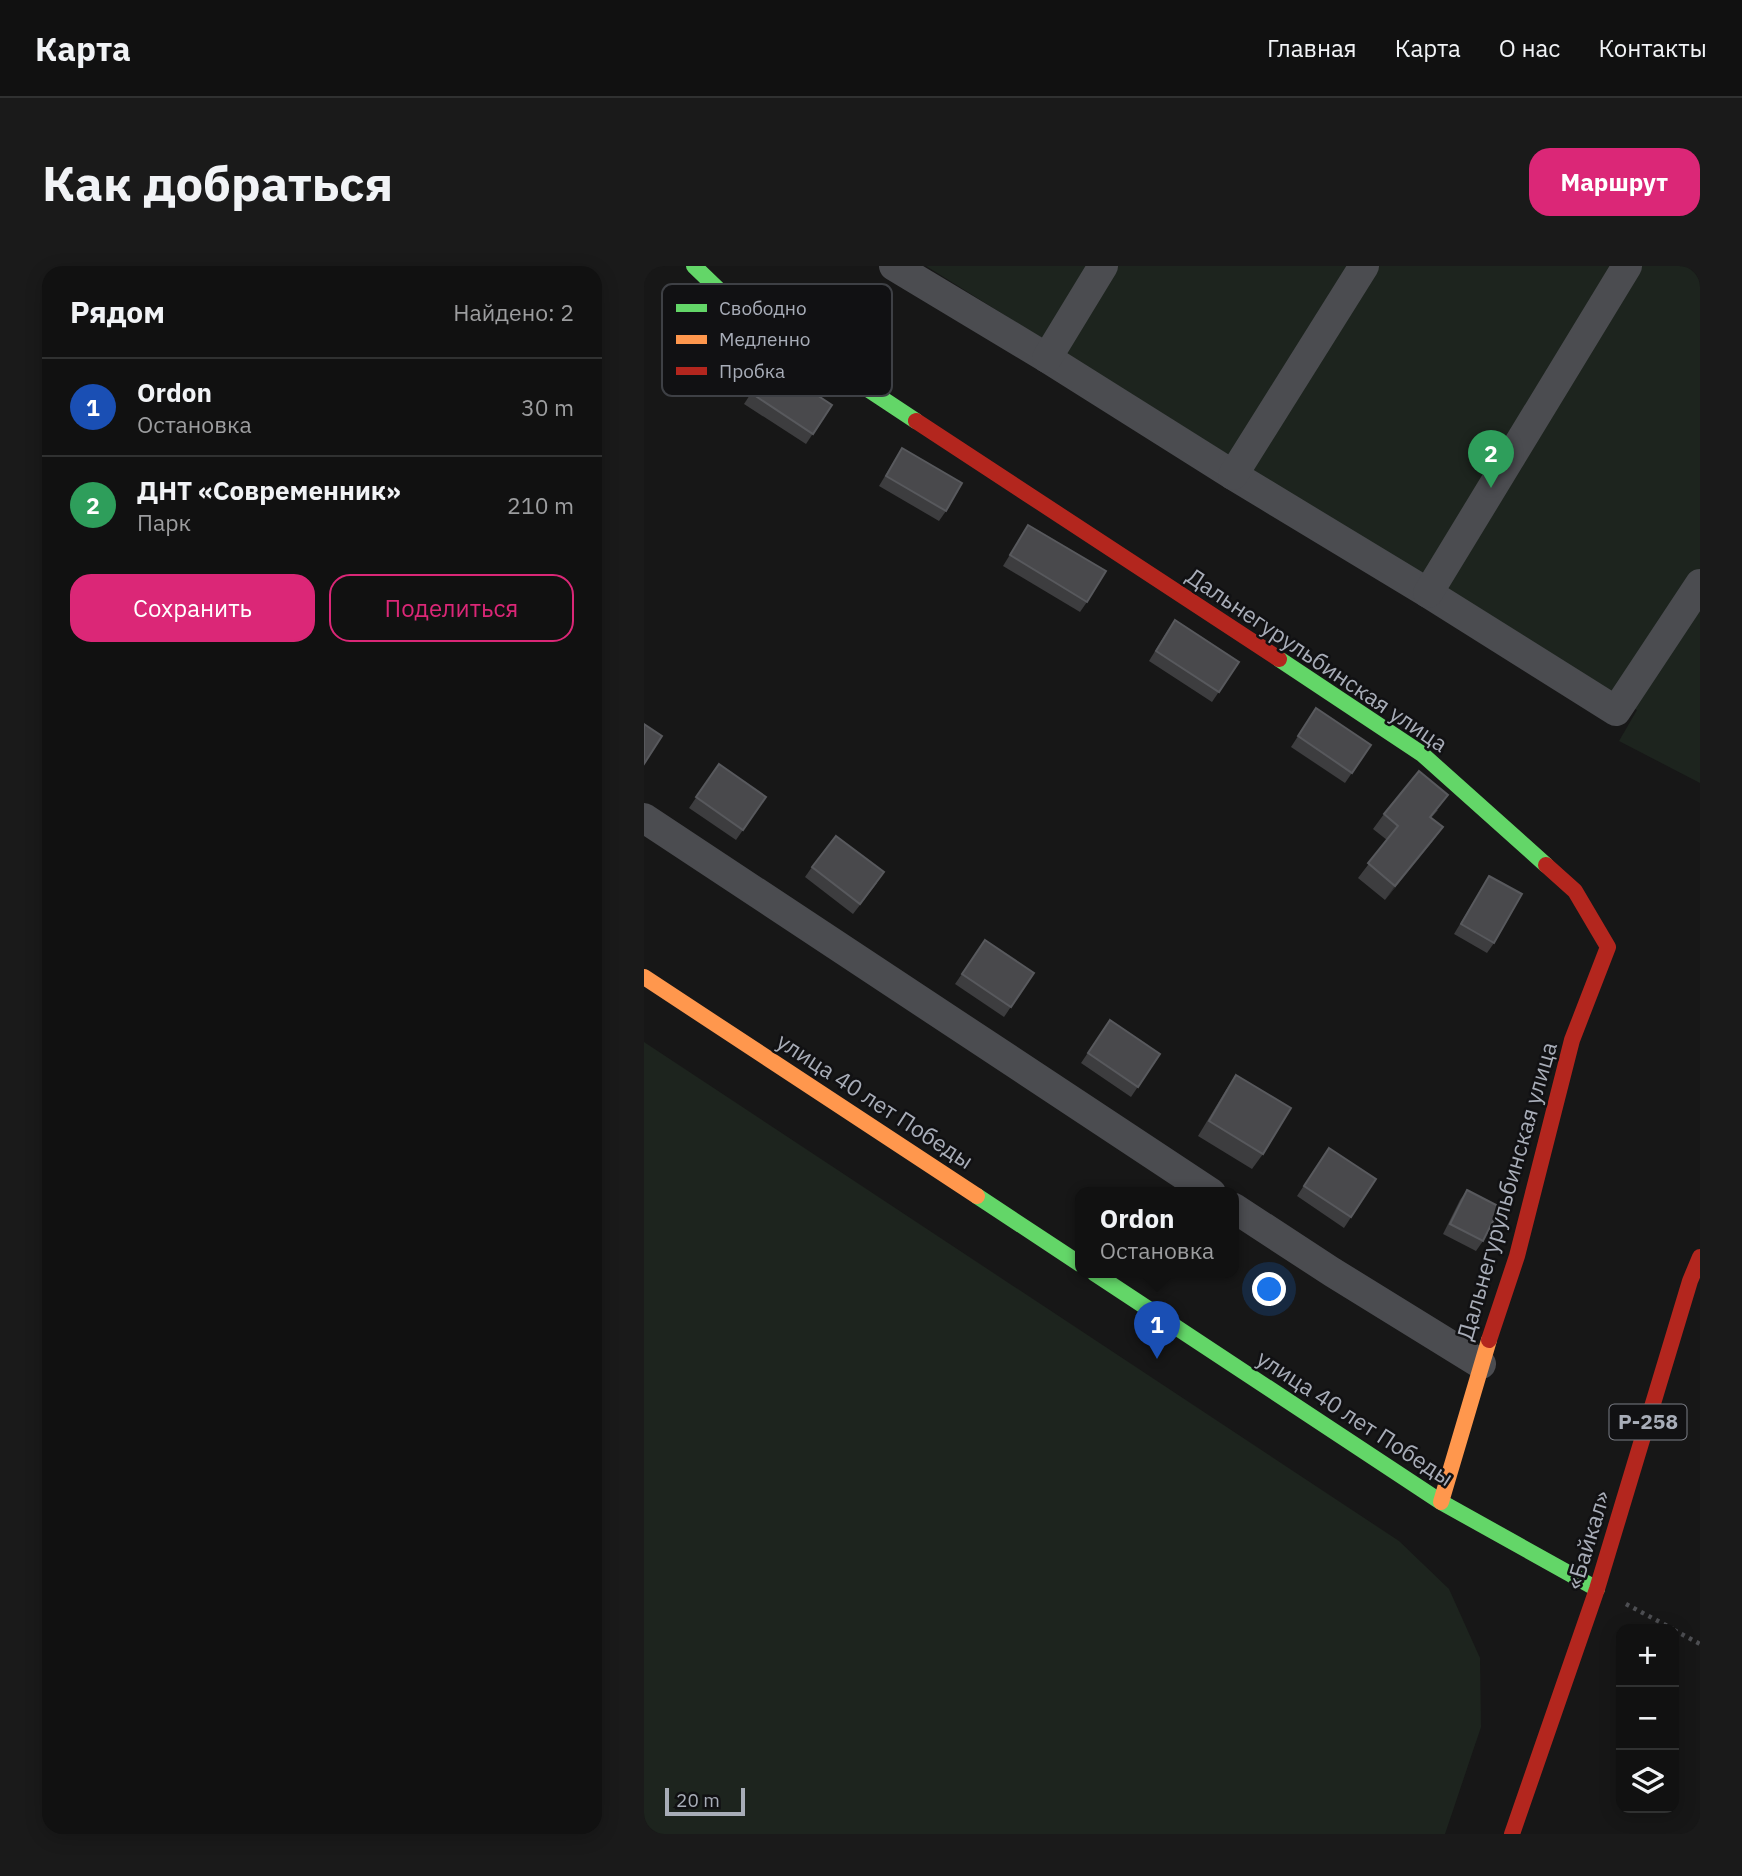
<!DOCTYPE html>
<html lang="ru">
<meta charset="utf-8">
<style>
body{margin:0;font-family:"IBM Plex Sans",sans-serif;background:#1a1a1a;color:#f1f3f6}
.controls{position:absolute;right:21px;bottom:21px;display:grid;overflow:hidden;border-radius:14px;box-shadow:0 4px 18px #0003}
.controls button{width:63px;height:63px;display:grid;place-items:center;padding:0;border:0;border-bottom:2px solid #303131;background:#111;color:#f1f3f6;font:35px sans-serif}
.scale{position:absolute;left:21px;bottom:18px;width:80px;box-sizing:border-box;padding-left:7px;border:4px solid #a8adb8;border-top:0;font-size:19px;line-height:24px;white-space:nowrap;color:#a8adb8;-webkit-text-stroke:5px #111113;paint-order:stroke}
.you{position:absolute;left:626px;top:1024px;width:24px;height:24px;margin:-18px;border:5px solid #fff;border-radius:50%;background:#1a73e8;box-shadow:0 0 0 10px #1a73e833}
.badge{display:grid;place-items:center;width:46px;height:46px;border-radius:50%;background:#db2777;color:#fff;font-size:23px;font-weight:700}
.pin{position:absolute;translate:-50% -58px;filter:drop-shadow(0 2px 4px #0008)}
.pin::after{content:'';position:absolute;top:37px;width:24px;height:21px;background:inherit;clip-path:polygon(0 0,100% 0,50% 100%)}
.popup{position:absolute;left:431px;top:921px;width:164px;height:91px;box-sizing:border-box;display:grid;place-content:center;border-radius:14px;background:#111;filter:drop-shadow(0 2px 5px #0005);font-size:23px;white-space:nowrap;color:#9c9d9f}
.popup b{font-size:26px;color:#f1f3f6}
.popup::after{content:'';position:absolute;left:50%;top:100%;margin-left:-14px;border:14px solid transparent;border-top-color:#111}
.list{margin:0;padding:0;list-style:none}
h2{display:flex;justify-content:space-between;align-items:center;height:91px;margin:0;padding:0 28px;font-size:30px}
h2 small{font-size:23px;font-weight:400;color:#9c9d9f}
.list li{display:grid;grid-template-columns:46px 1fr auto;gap:21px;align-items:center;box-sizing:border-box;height:98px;padding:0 28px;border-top:2px solid #303131}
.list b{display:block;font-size:26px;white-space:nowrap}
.list p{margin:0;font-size:23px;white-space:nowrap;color:#9c9d9f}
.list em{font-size:23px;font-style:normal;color:#9c9d9f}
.actions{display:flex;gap:14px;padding:21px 28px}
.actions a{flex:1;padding:16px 0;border:2px solid #db2777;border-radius:21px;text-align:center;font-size:24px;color:#db2777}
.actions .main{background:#db2777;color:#fff}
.icon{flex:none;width:38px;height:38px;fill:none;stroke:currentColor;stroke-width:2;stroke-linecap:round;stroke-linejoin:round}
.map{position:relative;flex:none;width:1056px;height:1568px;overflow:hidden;border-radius:21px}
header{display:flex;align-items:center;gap:42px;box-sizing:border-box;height:98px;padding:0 35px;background:#111;border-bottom:2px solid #303131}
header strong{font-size:33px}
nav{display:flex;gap:38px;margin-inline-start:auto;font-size:24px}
.intro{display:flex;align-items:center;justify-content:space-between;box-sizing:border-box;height:168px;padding:0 42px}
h1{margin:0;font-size:49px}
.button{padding:18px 32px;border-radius:21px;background:#db2777;color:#fff;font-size:24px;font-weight:700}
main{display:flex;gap:42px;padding:0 42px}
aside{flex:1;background:#111;border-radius:21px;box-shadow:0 4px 18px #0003}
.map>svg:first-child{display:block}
.green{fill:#1d241e}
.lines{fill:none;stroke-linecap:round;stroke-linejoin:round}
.path{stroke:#4d4e52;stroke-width:4.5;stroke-dasharray:3.5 5;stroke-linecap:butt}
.street{stroke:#4b4c50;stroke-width:30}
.fast{stroke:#63d668;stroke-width:16}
.slow{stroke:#ff974d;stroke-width:16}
.jam{stroke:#b3261e;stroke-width:16}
.wall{fill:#3d3d3f}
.shaded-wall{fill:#29292a}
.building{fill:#49494c;stroke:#58595d;stroke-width:2}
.labels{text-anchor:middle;stroke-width:5;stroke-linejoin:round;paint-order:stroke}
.shield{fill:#111113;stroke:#7b7e86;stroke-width:2}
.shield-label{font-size:21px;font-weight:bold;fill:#a8adb8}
.street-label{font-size:23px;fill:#a8adb8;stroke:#111113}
.key{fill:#111113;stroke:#3e4045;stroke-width:2}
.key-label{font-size:19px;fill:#a8adb8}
</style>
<header>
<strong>Карта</strong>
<nav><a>Главная</a><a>Карта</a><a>О нас</a><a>Контакты</a></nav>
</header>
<div class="intro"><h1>Как добраться</h1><a class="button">Маршрут</a></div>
<main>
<aside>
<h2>Рядом<small>Найдено: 2</small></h2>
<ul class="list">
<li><span class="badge" style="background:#1a4fb4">1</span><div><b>Ordon</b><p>Остановка</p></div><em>30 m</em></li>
<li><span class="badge" style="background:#2e9e5b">2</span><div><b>ДНТ «Современник»</b><p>Парк</p></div><em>210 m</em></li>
</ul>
<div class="actions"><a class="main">Сохранить</a><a>Поделиться</a></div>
</aside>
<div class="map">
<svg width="1056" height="1568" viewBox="0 0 1056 1568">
<rect width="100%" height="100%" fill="#171717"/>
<!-- green -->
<g class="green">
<polygon points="282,0 1056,0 1056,517 975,475 993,444"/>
<polygon points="0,776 755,1275 805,1323 836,1392 837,1461 801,1568 0,1568"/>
</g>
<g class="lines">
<!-- path -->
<g class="path">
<polyline points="982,1338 1029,1363"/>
<polyline points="1030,1364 1056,1378"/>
</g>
<!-- street -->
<g class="street">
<polyline points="250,0 403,92 589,209 784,327 972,445 1056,318"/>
<polyline points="403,92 459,0"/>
<polyline points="589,209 720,0"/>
<polyline points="784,327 983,0"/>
<polyline points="0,552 567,927"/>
<polyline points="590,942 688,1006 837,1098"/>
</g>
<!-- fast -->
<g class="fast">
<polyline points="50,0 77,26 272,155"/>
<polyline points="635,393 778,488 902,599"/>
<polyline points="333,930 436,998"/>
<polyline points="450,1007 797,1236 953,1323"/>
</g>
<!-- slow -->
<g class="slow">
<polyline points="0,711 333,930"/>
<polyline points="797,1236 845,1074"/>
</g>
<!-- jam -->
<g class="jam">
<polyline points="272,155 635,393"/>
<polyline points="845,1074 873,990 928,774 964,681 931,625 902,599"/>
<polyline points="868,1568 953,1323 1046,1015 1056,991"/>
</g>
</g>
<!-- wall -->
<g class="wall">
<polygon points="126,98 188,139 162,178 100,138"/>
<polygon points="258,182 302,245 295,255 235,220"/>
<polygon points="384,259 443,336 436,346 359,300"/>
<polygon points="524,364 595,396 568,436 505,395"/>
<polygon points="672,442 727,479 701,517 647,481"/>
<polygon points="75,498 122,531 92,574 45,542"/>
<polygon points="794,544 787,552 799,561 788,576 741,634 714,612 743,574 729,563 740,548"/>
<polygon points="168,601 233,617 209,648 161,611"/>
<polygon points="845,610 850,677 843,687 810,668"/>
<polygon points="341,674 390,707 360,751 311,718"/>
<polygon points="466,754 516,788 487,831 437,797"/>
<polygon points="592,809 619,888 608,903 554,870 582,824"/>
<polygon points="685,882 732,913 700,962 653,930"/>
<polygon points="823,924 839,975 832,985 799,968 816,934"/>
</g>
<!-- shaded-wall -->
<polygon class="shaded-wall" points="799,561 788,576 741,634 751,620"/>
<!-- building -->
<g class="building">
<polygon points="126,98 188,139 169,168 107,127"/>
<polygon points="258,182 318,217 302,245 242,210"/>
<polygon points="384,259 462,305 443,336 366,289"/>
<polygon points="531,354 595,396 575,426 512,385"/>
<polygon points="672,442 727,479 708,507 654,470"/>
<polygon points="0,458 18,470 0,498"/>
<polygon points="75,498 122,531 99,564 52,531"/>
<polygon points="775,505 804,529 786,551 799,561 751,620 724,597 754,560 740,548"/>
<polygon points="192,570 240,606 216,638 168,601"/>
<polygon points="845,610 878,628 850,677 817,658"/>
<polygon points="341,674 390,707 367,741 318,708"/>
<polygon points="466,754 516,788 494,821 444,787"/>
<polygon points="592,809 647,842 619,888 565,855"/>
<polygon points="685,882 732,913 707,951 660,920"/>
<polygon points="823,924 856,941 839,975 806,958"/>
</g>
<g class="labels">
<!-- shield labels -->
<rect class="shield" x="965.5" y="1138.5" width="77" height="35" rx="5"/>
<g class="shield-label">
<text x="1004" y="1163">Р-258</text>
</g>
<!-- street labels -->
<g class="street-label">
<text transform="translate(673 394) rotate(34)" y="8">Дальнегурульбинская улица</text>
<text transform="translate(231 835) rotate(33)" y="8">улица 40 лет Победы</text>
<text transform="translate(863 925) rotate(-74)" y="8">Дальнегурульбинская улица</text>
<text transform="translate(711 1152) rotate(33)" y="8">улица 40 лет Победы</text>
<text transform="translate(944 1274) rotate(-73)" y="8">«Байкал»</text>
</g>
</g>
<!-- legend -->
<rect x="18" y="18" width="230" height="112" rx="10" class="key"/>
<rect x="32" y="38" width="31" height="8" fill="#63d668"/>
<rect x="32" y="69" width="31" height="9" fill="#ff974d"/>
<rect x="32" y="101" width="31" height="8" fill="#b3261e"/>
<g class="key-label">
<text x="75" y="49">Свободно</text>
<text x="75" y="80">Медленно</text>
<text x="75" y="112">Пробка</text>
</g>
</svg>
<div class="controls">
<button>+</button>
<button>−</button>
<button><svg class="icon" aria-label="layers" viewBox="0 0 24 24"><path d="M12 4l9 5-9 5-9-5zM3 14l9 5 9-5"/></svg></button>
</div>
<div class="scale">20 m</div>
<div class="you"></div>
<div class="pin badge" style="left:513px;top:1093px;background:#1a4fb4">1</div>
<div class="popup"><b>Ordon</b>Остановка</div>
<div class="pin badge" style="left:847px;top:222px;background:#2e9e5b">2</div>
</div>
</main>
